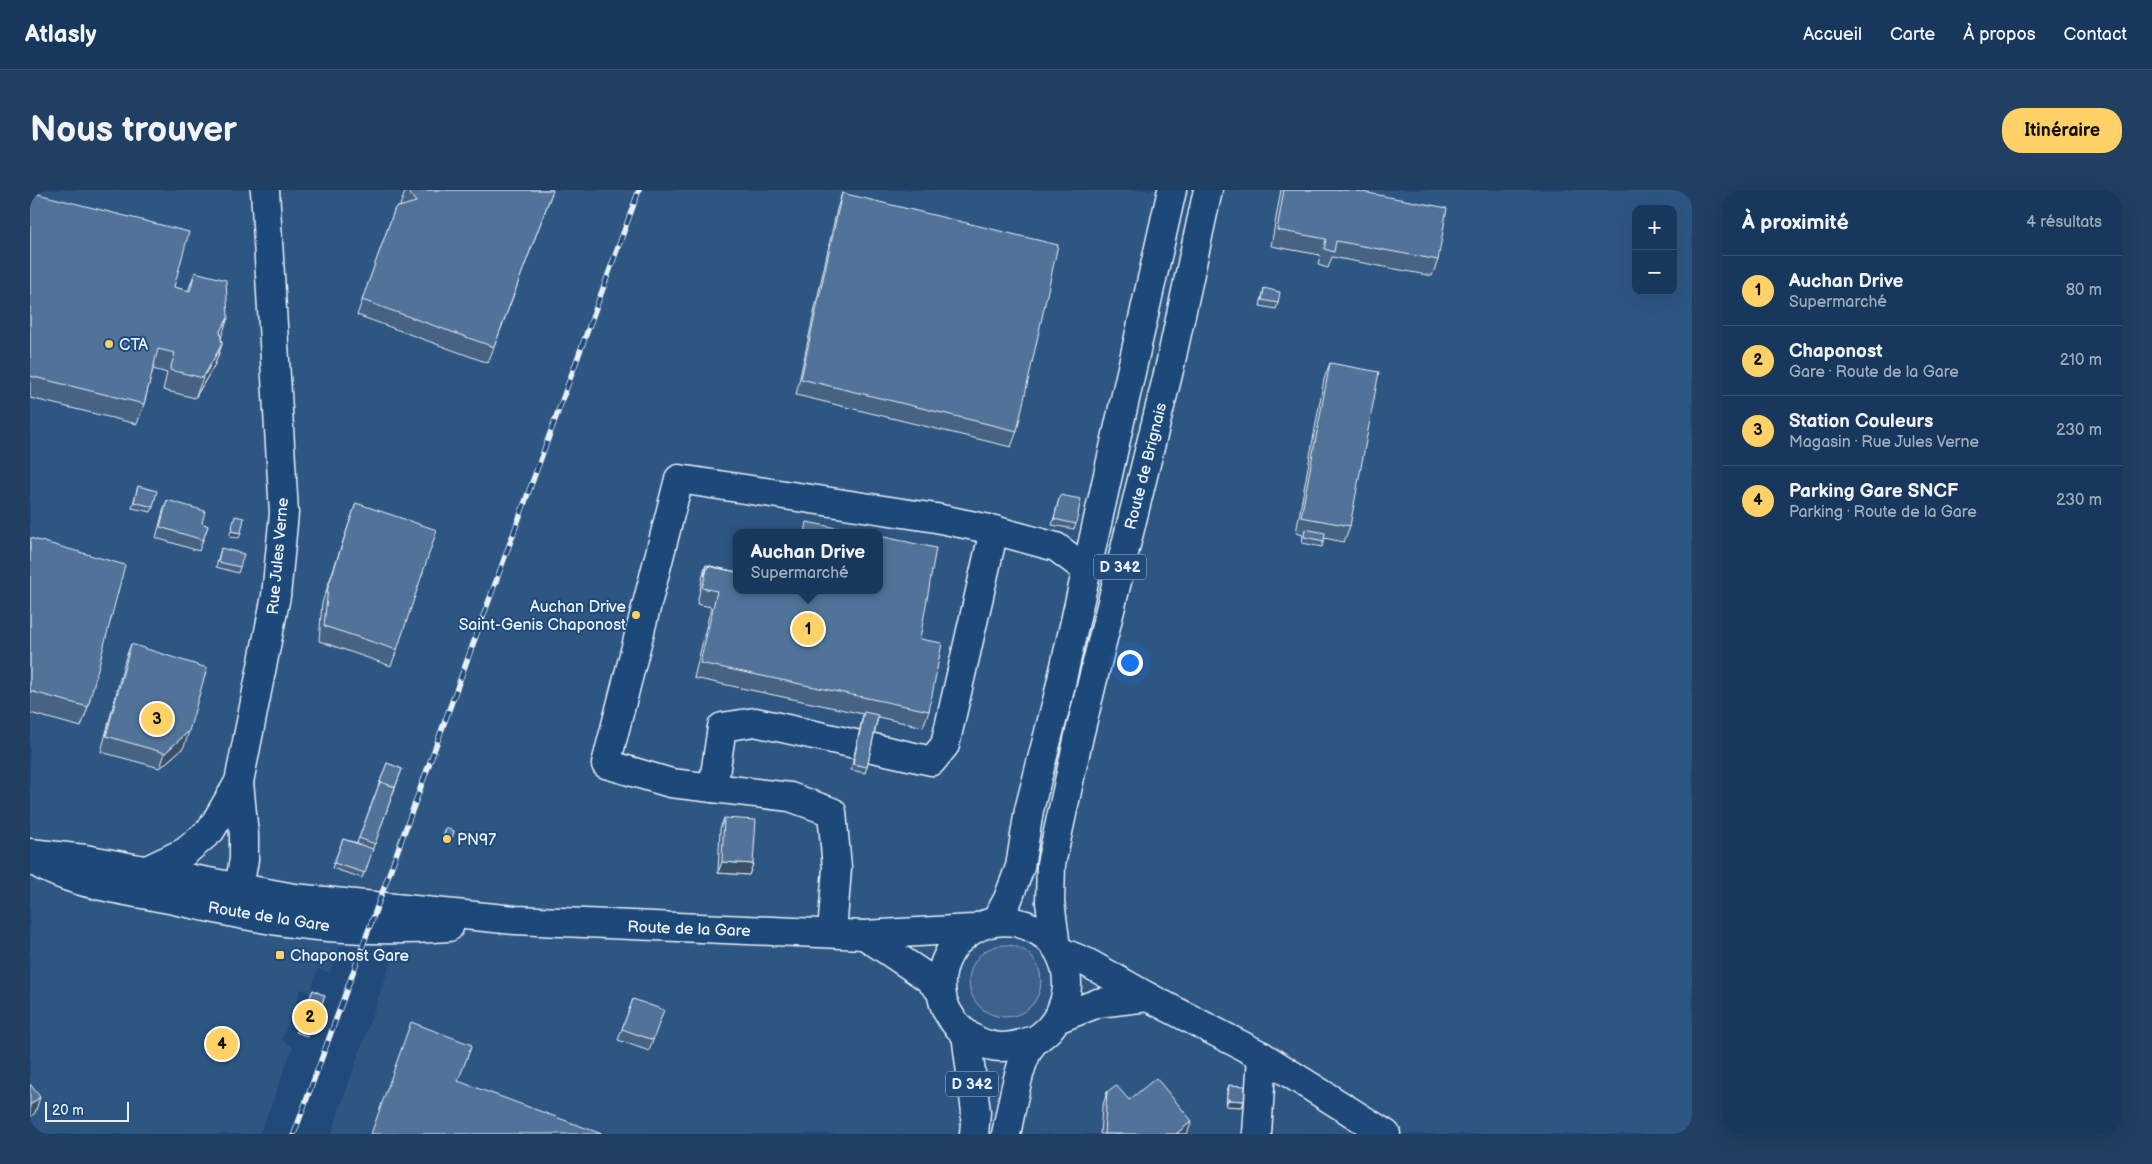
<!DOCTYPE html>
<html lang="fr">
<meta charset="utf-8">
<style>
body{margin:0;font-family:"Balsamiq Sans",sans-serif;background:#203f62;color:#f1f3f6}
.controls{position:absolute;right:15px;top:15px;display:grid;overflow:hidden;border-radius:10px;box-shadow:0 5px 20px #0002}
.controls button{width:45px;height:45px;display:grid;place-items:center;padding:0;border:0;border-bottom:1px solid #365272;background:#17385c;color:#f1f3f6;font:25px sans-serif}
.scale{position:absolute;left:15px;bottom:12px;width:84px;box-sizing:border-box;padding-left:5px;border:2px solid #e8f1f8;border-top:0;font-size:14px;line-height:18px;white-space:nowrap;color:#e8f1f8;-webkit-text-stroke:4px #1f4a7a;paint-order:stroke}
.you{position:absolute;left:1099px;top:472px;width:18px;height:18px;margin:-12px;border:4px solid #fff;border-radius:50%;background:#1a73e8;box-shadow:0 0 0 8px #1a73e833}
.badge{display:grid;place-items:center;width:32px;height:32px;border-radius:50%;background:#ffd166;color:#111;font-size:16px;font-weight:700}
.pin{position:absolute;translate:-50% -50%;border:2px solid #fff;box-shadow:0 1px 5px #0006}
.popup{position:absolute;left:703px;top:339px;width:150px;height:65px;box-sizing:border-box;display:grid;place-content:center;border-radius:10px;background:#17385c;filter:drop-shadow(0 1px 4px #0005);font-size:16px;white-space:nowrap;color:#9eacbb}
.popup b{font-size:19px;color:#f1f3f6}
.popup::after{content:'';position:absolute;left:50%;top:100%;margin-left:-10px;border:10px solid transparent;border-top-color:#17385c}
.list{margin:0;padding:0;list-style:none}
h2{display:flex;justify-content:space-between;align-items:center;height:65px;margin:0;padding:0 20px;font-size:21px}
h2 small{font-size:16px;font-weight:400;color:#9eacbb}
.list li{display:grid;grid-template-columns:32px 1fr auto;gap:15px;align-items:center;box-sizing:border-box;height:70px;padding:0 20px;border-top:1px solid #365272}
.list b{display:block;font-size:19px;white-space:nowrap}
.list p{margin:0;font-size:16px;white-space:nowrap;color:#9eacbb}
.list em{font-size:16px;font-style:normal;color:#9eacbb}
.map{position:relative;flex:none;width:1662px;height:944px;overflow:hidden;border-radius:20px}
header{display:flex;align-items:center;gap:30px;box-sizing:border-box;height:70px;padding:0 25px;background:#17385c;border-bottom:1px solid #365272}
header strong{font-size:24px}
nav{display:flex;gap:28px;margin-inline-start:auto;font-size:18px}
.intro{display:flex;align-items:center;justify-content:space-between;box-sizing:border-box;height:120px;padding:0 30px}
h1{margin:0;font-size:35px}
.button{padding:12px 22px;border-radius:20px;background:#ffd166;color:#111;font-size:18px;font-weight:700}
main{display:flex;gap:30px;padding:0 30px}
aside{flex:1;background:#17385c;border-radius:20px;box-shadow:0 5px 20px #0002}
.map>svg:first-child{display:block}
.built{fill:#2e5683;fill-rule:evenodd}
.green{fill:#3c628c;stroke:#92aac2}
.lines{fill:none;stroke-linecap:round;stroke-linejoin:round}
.minor-casing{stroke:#e8f1f8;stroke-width:31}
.major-casing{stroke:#e8f1f8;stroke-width:31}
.minor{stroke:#1f4a7a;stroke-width:28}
.major{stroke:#1f4a7a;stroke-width:28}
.rail-casing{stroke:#e8f1f8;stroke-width:5.5}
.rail{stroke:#1f4a7a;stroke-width:4;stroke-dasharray:11;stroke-linecap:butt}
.wall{fill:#466384;stroke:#e8f1f8}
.shaded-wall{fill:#39506b;stroke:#e8f1f8}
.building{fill:#517399;stroke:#e8f1f8}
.poi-dot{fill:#ffd166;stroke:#1f4a7a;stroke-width:2}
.labels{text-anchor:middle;stroke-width:4;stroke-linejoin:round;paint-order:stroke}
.shield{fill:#1f4a7a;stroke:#acbfd2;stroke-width:1}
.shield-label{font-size:15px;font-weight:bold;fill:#e8f1f8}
.poi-label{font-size:16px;fill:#e8f1f8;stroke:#1f4a7a;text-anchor:start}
.street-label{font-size:16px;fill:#e8f1f8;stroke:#1f4a7a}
</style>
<header>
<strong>Atlasly</strong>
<nav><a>Accueil</a><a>Carte</a><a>À propos</a><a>Contact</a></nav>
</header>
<div class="intro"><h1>Nous trouver</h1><a class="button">Itinéraire</a></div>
<main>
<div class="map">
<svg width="1662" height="944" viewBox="0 0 1662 944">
<rect width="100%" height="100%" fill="#1f4a7a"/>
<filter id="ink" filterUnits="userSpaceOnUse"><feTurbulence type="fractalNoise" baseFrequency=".02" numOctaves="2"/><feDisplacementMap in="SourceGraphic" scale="10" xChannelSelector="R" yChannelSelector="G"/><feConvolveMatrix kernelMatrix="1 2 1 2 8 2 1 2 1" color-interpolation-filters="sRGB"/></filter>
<g filter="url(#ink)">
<!-- built -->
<path class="built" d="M0 0H1662V944H301L366 757 315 756 309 757 300 783 288 779 280 803 271 799 252 850 263 857 230 944H0ZM1606 19H1643V101H1606ZM707 343H849V400H707Z"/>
<!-- green -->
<circle class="green" cx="975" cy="791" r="36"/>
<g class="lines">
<defs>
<g id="minor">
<polyline points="683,598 641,593 576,574 649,289 906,328 964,340"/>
<polyline points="117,680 155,662 181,640 209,592"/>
<polyline points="209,698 214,669 214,645 209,592 246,406 254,323 235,0"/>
<polyline points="802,743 807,678 802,622 760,607 683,598 692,537 725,532 902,571 915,555 964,340 1026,357 1057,380"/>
<polyline points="1029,761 1056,772 1118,807 1232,866 1356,944"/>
<polyline points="1027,829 1068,813 1118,807"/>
<polyline points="1227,944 1232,866"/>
</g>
<g id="major">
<polyline points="0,663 55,669 264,708 485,730 834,745 942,739"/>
<path d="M0 669C40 694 88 699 134 708 188 719 243 733 298 737 338 740 379 740 419 737"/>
<polyline points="966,731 978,709 990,677 999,620 1028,507 1142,0"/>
<polyline points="834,745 898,788 911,801"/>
<polyline points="1026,757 1020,712 1021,674 1049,546 1139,180 1178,0"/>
<polyline points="936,844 946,922 944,944"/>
<path d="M976 944C981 922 986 887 995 867 1002 849 1008 850 1019 839 1038 817 1043 788 1029 762 1025 754 1016 746 1008 741 964 714 908 747 911 799 913 829 941 856 971 857 983 857 993 854 1004 850"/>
</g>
</defs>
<!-- minor casing -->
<use href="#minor" class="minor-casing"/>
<!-- major casing -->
<use href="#major" class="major-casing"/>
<!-- minor -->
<use href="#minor" class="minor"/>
<!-- major -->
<use href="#major" class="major"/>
<defs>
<polyline id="rail" points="264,944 609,0"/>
</defs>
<!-- rail casing -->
<use href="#rail" class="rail-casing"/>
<!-- rail -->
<use href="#rail" class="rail"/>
</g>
<!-- wall -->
<g class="wall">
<polygon points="376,0 523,0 458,173 327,125 365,18 371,16 370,15"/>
<polygon points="1251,0 1322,0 1408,70 1402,86 1302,67 1298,78 1288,75 1290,65 1241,56"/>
<polygon points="0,2 144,97 158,101 165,82 191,147 192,154 185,174 165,208 133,200 137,183 123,179 114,214 107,234 0,208"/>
<polygon points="812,3 987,241 981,257 766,205 807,19"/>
<polygon points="1234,98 1248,113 1246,119 1230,116"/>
<polygon points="1300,173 1320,336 1314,352 1294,348 1292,357 1272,353 1273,345 1266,343 1294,189"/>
<polygon points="108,296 123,317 121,322 102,318"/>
<polygon points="1030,305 1046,334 1044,339 1022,335"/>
<polygon points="137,310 172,333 178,336 169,361 126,348 133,321"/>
<polygon points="326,313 367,460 361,476 289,451 292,413"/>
<polygon points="0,348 58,517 51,537 0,523"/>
<polygon points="191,358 210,377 208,383 186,377"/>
<polygon points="676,375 890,449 899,521 893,537 848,527 837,577 835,583 821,580 833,524 664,488 681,417 667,414 674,380"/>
<polygon points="101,454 154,557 130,578 71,562 95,470"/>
<polygon points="357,573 372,579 332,688 302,678 313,649 327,653"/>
<polygon points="694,628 723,674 719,685 688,683 690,639"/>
<polygon points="416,638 424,641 419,654 412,650"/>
<polygon points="283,800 295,806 278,847 266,842"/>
<polygon points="603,809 623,850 619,861 588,850"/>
<polygon points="1199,895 1214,911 1212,917 1196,916 1197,901"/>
<polygon points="1077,902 1099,910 1157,944 1070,944 1072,918"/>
</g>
<!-- shaded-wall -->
<g class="shaded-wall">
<polygon points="198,128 191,148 190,141"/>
<polygon points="192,154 185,174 165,208 173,188"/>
<polygon points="201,341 211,343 209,348 199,347"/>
<polygon points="159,541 154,557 130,578 135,563"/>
<polygon points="692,672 723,674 719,685 688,683"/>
<polygon points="10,907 5,923 0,927 0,915"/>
<polygon points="1198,910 1214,911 1212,917 1196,916"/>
<polygon points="1162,931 1157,944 1146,944"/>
</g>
<!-- building -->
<g class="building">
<polygon points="377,0 523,0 464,157 332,110 365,18 386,12"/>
<polygon points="1254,0 1322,0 1417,18 1408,70 1306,51 1304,62 1294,59 1296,49 1247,40"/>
<polygon points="0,2 159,42 144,97 160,101 165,82 196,90 198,128 190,141 192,154 173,188 140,180 145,163 128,159 114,214 0,186"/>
<polygon points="812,3 1028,55 987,241 771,189"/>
<polygon points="1234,98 1250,102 1248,113 1232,110"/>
<polygon points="1300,173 1349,182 1320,336 1271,327"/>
<polygon points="108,296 127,301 123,317 104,312"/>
<polygon points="1030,305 1051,309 1046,334 1024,329"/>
<polygon points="137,310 175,321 172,333 178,336 173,350 130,337"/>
<polygon points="326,313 407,340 367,460 294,436 298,397"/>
<polygon points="205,326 214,328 211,343 201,341"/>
<polygon points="777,332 832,343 775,343"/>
<polygon points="1275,339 1295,343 1294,351 1274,347"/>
<polygon points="849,346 906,358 890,449 912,453 899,521 670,473 687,401 672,398 678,376 707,382 707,400 849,400"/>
<polygon points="0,348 95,375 58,517 0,501"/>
<polygon points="191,358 214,364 210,377 188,372"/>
<polygon points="676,375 707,382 678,376 674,386"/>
<polygon points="101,454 177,478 159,541 135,563 76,546"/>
<polygon points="834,522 848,525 837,577 823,574"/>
<polygon points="357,573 372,579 364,600 365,597 350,592"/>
<polygon points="350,592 365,597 345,654 329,648"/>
<polygon points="694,628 726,630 723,674 692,672"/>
<polygon points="416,638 424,641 422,648 414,645"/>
<polygon points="313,649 343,659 335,683 304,673"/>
<polygon points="283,800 295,806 280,842 268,836"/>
<polygon points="603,809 634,820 623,850 592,839"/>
<polygon points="381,832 442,855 428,891 572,944 341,944"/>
<polygon points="1126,888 1162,931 1146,944 1074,944 1077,902 1086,895 1099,910"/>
<polygon points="0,894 10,907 0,915"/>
<polygon points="1199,895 1215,896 1214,911 1198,910"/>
</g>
</g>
<!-- markers -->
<g class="poi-dot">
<circle cx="79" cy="154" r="5"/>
<circle cx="606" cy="425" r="5"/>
<circle cx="417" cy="649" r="5"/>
<rect x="245" y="760" width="10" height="10" rx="2.5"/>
</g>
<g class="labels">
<!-- shield labels -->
<g class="shield">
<rect x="1064" y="364.5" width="52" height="25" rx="4"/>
<rect x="916" y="881.5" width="52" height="25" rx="4"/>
</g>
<g class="shield-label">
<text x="1090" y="382">D 342</text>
<text x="942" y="899">D 342</text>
</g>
<!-- poi labels -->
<g class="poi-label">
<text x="89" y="160">CTA</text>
<text x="596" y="422" text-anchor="end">Auchan Drive<tspan x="596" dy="18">Saint-Genis Chaponost</tspan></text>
<text x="427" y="655">PN97</text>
<text x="260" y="771">Chaponost Gare</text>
</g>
<!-- street labels -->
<g class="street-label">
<text transform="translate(1115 276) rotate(-76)" y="6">Route de Brignais</text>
<text transform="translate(247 366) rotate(-85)" y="6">Rue Jules Verne</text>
<text transform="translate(239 726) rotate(9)" y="6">Route de la Gare</text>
<text transform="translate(659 738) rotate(2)" y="6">Route de la Gare</text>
</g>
</g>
</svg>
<div class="controls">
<button>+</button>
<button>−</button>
</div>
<div class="scale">20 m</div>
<div class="you"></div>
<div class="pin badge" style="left:778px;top:439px">1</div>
<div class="popup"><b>Auchan Drive</b>Supermarché</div>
<div class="pin badge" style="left:280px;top:827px">2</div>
<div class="pin badge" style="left:127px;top:529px">3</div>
<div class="pin badge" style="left:192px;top:854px">4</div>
</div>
<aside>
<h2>À proximité<small>4 résultats</small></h2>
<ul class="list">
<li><span class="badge">1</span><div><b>Auchan Drive</b><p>Supermarché</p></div><em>80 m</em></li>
<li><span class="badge">2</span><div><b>Chaponost</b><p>Gare · Route de la Gare</p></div><em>210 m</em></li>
<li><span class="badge">3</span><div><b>Station Couleurs</b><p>Magasin · Rue Jules Verne</p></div><em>230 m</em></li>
<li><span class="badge">4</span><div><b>Parking Gare SNCF</b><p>Parking · Route de la Gare</p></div><em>230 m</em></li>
</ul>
</aside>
</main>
